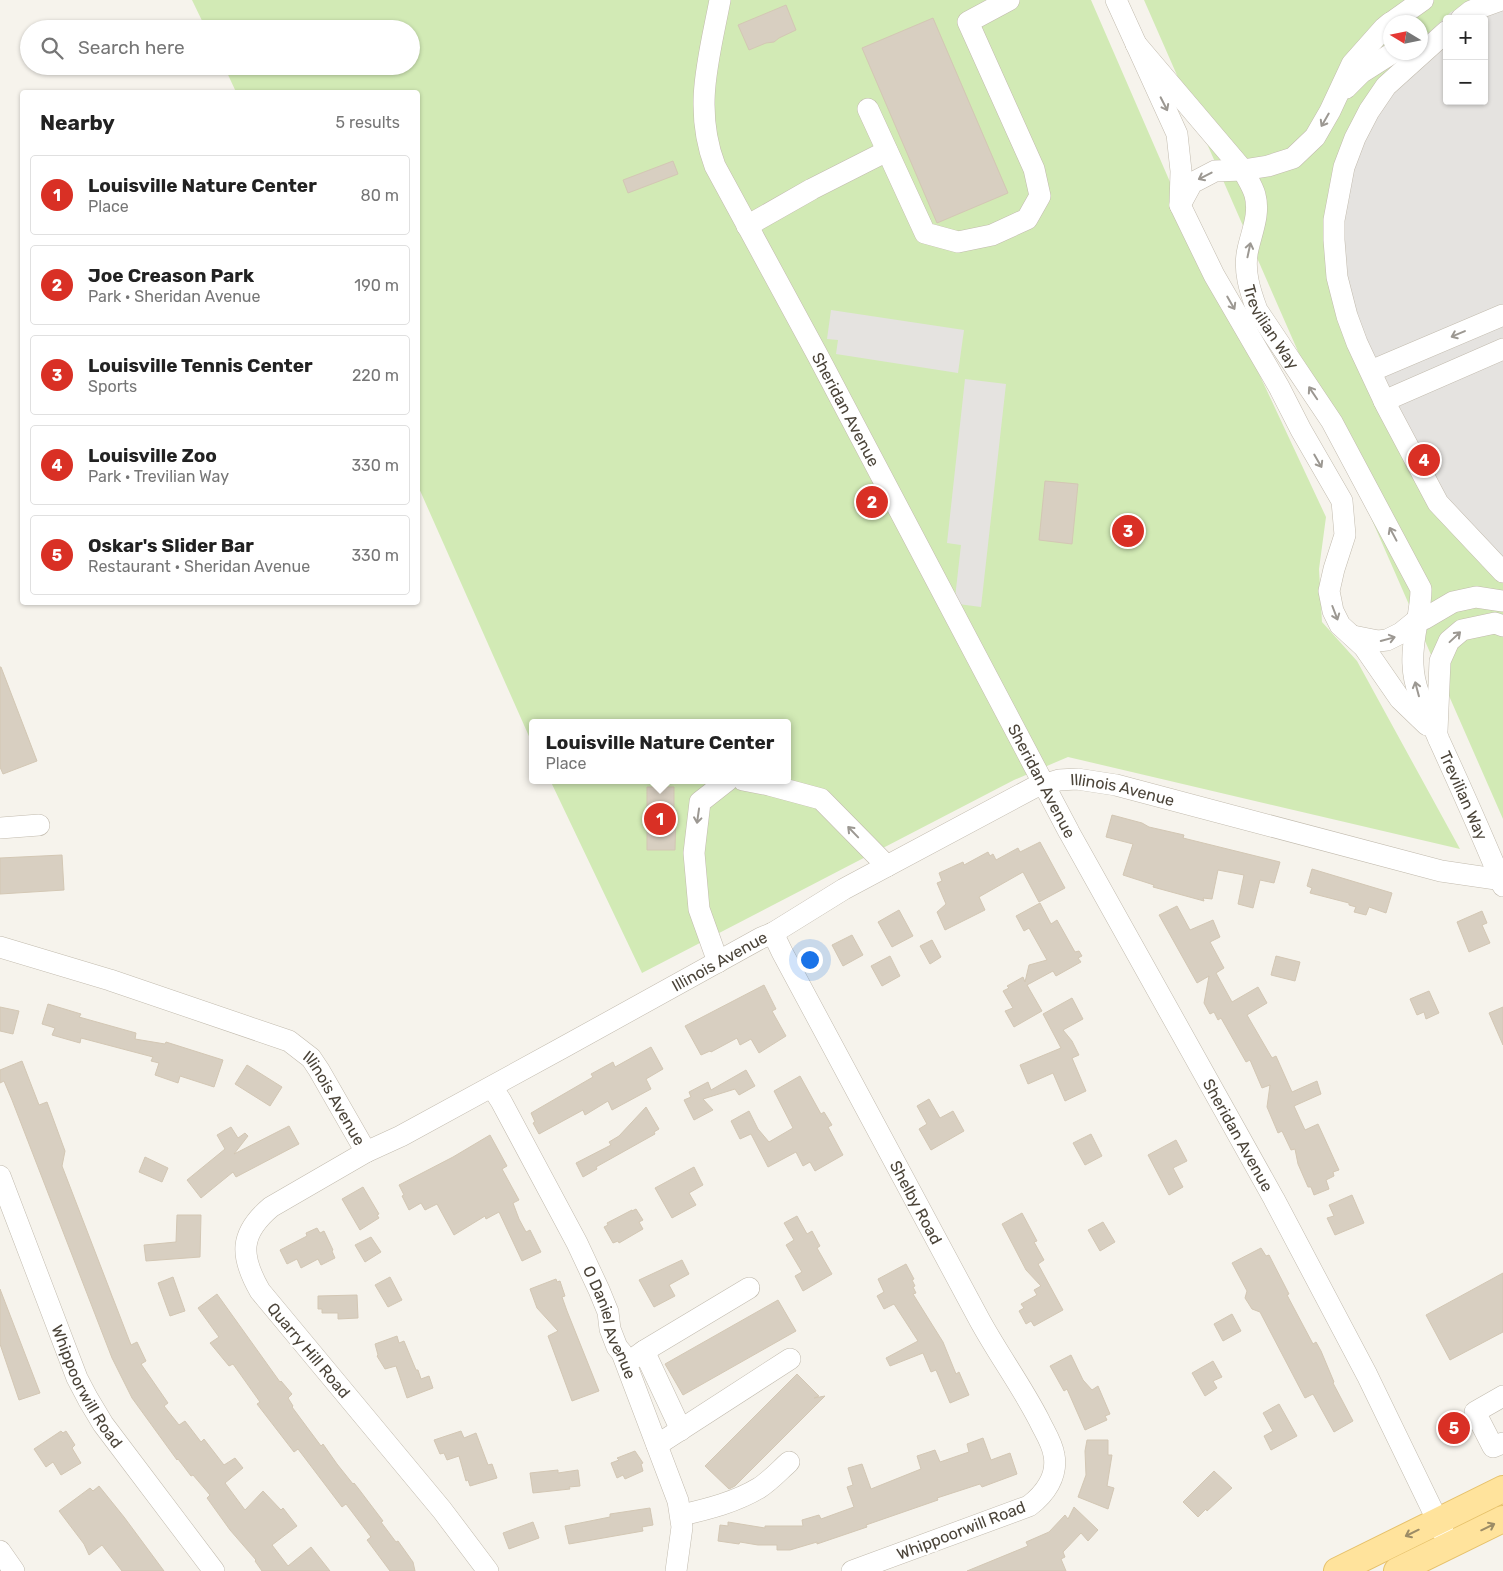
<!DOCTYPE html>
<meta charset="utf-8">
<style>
body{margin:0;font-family:Rubik,sans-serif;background:#f6f6f6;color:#222}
.controls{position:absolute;right:15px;top:15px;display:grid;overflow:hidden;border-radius:5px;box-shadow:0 1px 4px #0004}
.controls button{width:45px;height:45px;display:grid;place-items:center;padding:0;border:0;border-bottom:1px solid #e0e0e0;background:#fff;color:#222;font:25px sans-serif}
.compass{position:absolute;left:1383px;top:15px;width:45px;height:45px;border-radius:50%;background:#fff;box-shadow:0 1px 4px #0004;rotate:280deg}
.you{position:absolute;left:809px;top:959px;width:18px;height:18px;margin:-12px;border:4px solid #fff;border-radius:50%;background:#1a73e8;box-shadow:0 0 0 8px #1a73e833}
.badge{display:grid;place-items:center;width:32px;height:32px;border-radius:50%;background:#d93025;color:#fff;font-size:16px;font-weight:700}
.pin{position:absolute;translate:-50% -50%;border:2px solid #fff;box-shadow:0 1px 5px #0006}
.popup{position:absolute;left:529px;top:719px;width:262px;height:65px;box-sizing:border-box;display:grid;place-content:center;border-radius:5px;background:#fff;filter:drop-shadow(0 1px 4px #0005);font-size:16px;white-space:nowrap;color:#767676}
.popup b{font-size:19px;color:#222}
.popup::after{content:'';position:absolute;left:50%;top:100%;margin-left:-10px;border:10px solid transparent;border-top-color:#fff}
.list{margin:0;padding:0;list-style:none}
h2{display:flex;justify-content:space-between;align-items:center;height:65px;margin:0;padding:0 20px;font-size:21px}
h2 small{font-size:16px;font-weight:400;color:#767676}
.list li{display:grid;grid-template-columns:32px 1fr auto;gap:15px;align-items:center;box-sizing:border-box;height:80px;margin:0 10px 10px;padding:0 10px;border:1px solid #e0e0e0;border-radius:5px}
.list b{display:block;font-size:19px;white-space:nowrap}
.list p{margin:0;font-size:16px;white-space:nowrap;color:#767676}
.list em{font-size:16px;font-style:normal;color:#767676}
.icon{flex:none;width:28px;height:28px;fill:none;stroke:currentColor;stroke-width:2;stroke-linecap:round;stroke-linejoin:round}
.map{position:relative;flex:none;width:1503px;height:1571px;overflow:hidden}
.search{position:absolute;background:#fff;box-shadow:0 1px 4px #0004;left:20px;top:20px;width:400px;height:55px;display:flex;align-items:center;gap:12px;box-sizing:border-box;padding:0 18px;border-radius:28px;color:#767676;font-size:19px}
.panel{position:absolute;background:#fff;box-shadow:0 1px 4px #0004;left:20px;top:90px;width:400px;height:515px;border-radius:5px}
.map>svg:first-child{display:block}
.green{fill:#d2eab5;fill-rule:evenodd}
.parking{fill:#e5e3e0;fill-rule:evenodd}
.building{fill:#d8cfc1;stroke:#d3c7b4}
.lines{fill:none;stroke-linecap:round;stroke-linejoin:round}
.minor-casing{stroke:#c2bbae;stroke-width:22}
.major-casing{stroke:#e6c16a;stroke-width:28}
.minor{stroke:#fff;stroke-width:21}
.major{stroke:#ffe39c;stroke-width:26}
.oneway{stroke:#9c9892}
.oneway2{stroke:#9c8c66}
.labels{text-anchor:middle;stroke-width:4.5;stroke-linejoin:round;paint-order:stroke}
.street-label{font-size:16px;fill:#4b4439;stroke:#fff}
</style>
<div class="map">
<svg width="1503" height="1571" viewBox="0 0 1503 1571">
<rect width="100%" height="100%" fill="#f6f3ec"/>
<!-- green -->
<g class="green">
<polygon points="192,0 1091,0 1180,205 1326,517 1319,569 1322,622 1357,661 1460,849 1068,757 1014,780 642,973 550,780 788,780 788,723 532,723 532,743 418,486 418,92 236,92 224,66 411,66 411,29 206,29"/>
<path d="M1144 0H1503V819ZM1447 19H1484V101H1447ZM1390 22H1420V52H1390Z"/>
</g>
<!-- parking -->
<g class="parking">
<path d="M1479 0H1503V583L1461 542 1417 481 1324 238 1329 187 1345 138 1420 52 1421 40 1451 12ZM1447 19H1484V101H1447Z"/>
<polygon points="831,310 964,330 958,373 836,354 838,340 827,339"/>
<polygon points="965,379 1006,384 981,607 958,604 955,598 961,545 947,543"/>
</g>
<!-- building -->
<g class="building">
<polygon points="786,5 796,30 779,38 774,42 766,43 749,50 738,25"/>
<polygon points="933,18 1008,193 937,223 862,48"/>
<polygon points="673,161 678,174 628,193 623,180"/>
<polygon points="1045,481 1078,484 1072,544 1039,540"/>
<polygon points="0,667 1,667 37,761 3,774 0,767"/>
<polygon points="647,787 674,787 674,810 676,810 675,850 647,850 647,828 645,828 644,818 645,810 647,810"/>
<polygon points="1112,815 1142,823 1149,827 1184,835 1183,838 1280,862 1274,883 1260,880 1253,908 1238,904 1244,875 1218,870 1212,899 1203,898 1204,901 1153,887 1154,885 1123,875 1133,844 1106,837"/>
<polygon points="1040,842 1065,888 1039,902 1023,872 979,897 985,910 945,930 937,912 946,904 937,883 942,881 939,873 963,862 964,865 988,852 990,856 993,854 996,860 1018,848 1020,852"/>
<polygon points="62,855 64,890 0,894 0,858"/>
<polygon points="1312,869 1392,893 1386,913 1369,907 1366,915 1354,912 1356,907 1349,905 1349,903 1310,893 1312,888 1307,886"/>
<polygon points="1040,903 1051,924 1057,920 1075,952 1079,951 1082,956 1078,958 1081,962 1056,976 1053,971 1027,985 1042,1011 1014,1027 1005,1011 1013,1008 1003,991 1009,988 1007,986 1023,977 1025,982 1029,965 1047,960 1029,928 1024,931 1016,916"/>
<polygon points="1177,906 1190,930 1213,920 1220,937 1210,942 1224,968 1216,973 1232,1002 1258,987 1267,1003 1247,1015 1272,1058 1276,1056 1292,1092 1317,1081 1321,1094 1294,1106 1305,1130 1318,1124 1339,1170 1333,1172 1334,1176 1326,1180 1329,1189 1314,1195 1311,1187 1308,1187 1298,1164 1295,1149 1291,1150 1282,1131 1278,1133 1267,1107 1270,1085 1262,1088 1250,1060 1246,1062 1221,1018 1218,1020 1214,1012 1210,1014 1204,1003 1209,976 1197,983 1159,915"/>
<polygon points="899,910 913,936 892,947 878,922"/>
<polygon points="1482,911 1487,923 1482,925 1490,943 1469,952 1457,922"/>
<polygon points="852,935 863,955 843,966 832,945"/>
<polygon points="932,940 941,957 930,964 920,946"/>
<polygon points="890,956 900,976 882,986 871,966"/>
<polygon points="1276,956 1300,962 1295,981 1271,975"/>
<polygon points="764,985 776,1009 772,1011 786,1036 759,1053 751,1039 740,1045 737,1038 711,1052 710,1051 701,1055 685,1026"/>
<polygon points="1429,991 1439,1013 1426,1019 1424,1012 1417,1015 1410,999"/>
<polygon points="1072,998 1083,1019 1063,1030 1072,1041 1079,1055 1072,1058 1086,1091 1065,1101 1053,1073 1028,1084 1020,1065 1061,1048 1043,1014"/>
<polygon points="48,1004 81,1014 79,1017 136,1033 135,1039 165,1044 166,1042 223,1060 214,1087 180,1076 178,1083 155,1075 159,1063 151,1061 153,1057 81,1038 80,1043 52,1035 55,1028 42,1024"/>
<polygon points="0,1007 19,1011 13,1034 0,1031"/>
<polygon points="1503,1007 1503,1045 1489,1013"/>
<polygon points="651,1047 663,1069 646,1079 651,1089 612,1110 608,1101 585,1115 583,1110 539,1134 533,1123 535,1122 531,1113 593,1077 591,1074 613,1062 615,1067"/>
<polygon points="22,1061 39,1105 47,1102 65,1151 62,1166 131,1345 137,1342 146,1361 141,1364 168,1403 164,1406 179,1425 185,1421 201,1442 204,1439 224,1465 235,1458 243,1468 225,1483 245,1510 263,1491 281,1510 283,1508 297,1526 272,1545 288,1566 311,1547 330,1571 262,1571 255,1561 256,1560 230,1530 207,1498 210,1495 193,1475 191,1476 178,1459 177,1460 132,1398 112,1358 12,1100 4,1081 0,1083 0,1070"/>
<polygon points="247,1065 282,1087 270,1106 235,1084"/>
<polygon points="746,1070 755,1086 739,1095 735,1089 703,1099 713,1110 694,1120 684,1100 691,1097 689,1092 708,1082 711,1090"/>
<polygon points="800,1076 821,1114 824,1112 832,1125 828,1127 843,1155 815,1171 810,1162 803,1166 796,1152 768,1167 751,1134 740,1139 731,1121 749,1111 758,1129 769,1142 793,1128 774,1091"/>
<polygon points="929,1099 940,1118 953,1111 964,1131 931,1150 919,1129 927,1124 917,1106"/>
<polygon points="646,1107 659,1129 654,1132 655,1134 596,1167 597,1169 583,1177 576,1163 611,1145 609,1142 619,1136"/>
<polygon points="289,1126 299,1144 236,1177 233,1172 201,1198 187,1180 225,1149 217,1135 231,1127 238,1138 245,1133 248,1136 234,1154"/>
<polygon points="1091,1134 1102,1156 1085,1165 1073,1143"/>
<polygon points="490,1135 507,1166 502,1169 519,1200 513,1203 519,1219 526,1232 530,1230 541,1252 522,1261 499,1212 486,1219 485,1216 454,1235 437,1204 425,1210 421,1203 409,1210 402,1196 404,1195 399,1185 453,1157"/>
<polygon points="1176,1140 1187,1161 1173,1168 1183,1187 1169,1195 1148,1155"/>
<polygon points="145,1157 168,1168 162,1182 139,1172"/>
<polygon points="694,1167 703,1185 689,1193 696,1205 672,1218 655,1188"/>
<polygon points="363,1187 379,1214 377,1215 379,1218 360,1230 342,1199"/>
<polygon points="1352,1195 1364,1223 1335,1235 1327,1218 1334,1216 1329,1205"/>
<polygon points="636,1209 643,1220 639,1222 643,1229 619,1243 618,1241 613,1243 604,1227 608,1225 607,1223 632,1210 632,1211"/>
<polygon points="1022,1213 1037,1241 1034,1242 1044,1260 1038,1264 1063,1310 1034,1326 1031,1321 1026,1324 1019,1311 1024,1308 1021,1304 1037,1295 1034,1290 1041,1286 1026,1270 1002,1224"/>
<polygon points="177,1215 201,1215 200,1257 146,1261 144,1245 176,1242"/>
<polygon points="797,1216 807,1234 812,1231 820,1246 817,1248 832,1274 803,1291 795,1276 802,1272 786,1245 794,1240 784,1223"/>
<polygon points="1103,1222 1115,1242 1100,1251 1088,1230"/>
<polygon points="317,1228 320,1233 324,1231 333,1250 332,1251 335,1258 321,1265 318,1259 301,1268 297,1259 287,1264 280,1250 307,1236 306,1233"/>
<polygon points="371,1237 381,1252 365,1262 355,1245"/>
<polygon points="1261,1248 1266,1256 1269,1255 1289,1294 1287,1295 1313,1344 1316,1342 1321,1351 1334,1382 1333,1383 1353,1421 1334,1432 1313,1394 1305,1398 1260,1312 1252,1309 1245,1298 1247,1291 1232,1263"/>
<polygon points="682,1260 689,1274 669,1285 675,1296 654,1307 639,1280"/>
<polygon points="906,1264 914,1279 912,1280 915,1286 913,1287 916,1293 913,1294 943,1342 956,1374 959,1372 969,1395 950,1403 936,1370 931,1372 923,1353 890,1366 886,1358 918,1341 894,1304 884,1309 877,1296 884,1292 878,1279"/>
<polygon points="1503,1273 1503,1332 1450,1360 1426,1315"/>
<polygon points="173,1277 185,1311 170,1316 158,1283"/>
<polygon points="390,1277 402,1300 388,1307 375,1285"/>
<polygon points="556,1279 557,1282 560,1281 565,1296 562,1297 567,1311 599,1391 572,1401 548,1336 558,1331 537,1308 530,1289"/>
<polygon points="0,1289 40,1393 19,1400 0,1344"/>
<polygon points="217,1294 280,1382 281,1381 292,1394 288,1398 293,1406 292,1407 321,1446 323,1444 337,1464 353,1484 354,1483 358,1488 383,1521 381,1522 396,1542 398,1541 413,1562 415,1571 390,1571 367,1540 371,1537 346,1504 342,1507 298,1449 294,1452 257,1404 260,1402 233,1364 229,1366 210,1343 219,1337 198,1308"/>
<polygon points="357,1295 358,1318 338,1319 338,1313 322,1313 322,1309 318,1309 318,1296"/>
<polygon points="778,1300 796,1331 683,1395 665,1364"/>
<polygon points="1232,1314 1241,1331 1223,1341 1214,1324"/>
<polygon points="397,1336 399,1343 404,1341 416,1370 418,1370 421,1379 429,1376 433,1388 407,1398 396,1366 385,1369 377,1356 378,1355 375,1344"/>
<polygon points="1071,1355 1083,1380 1092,1390 1098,1386 1110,1414 1105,1416 1107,1420 1085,1430 1067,1389 1064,1391 1050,1366"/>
<polygon points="1213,1361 1222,1377 1213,1381 1217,1388 1205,1396 1192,1373"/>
<polygon points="797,1374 819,1396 814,1398 825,1396 735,1486 729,1489 705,1466"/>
<polygon points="1279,1404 1297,1436 1271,1450 1264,1436 1273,1431 1263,1413"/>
<polygon points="61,1431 63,1433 66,1431 75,1445 72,1448 81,1463 61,1475 53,1462 46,1467 34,1449"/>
<polygon points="461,1431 464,1438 476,1433 488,1465 492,1464 497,1478 470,1486 468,1480 466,1481 459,1456 447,1460 444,1453 440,1454 434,1440"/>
<polygon points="983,1438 991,1460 1010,1453 1017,1474 982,1487 980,1484 937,1498 938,1500 866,1525 867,1527 817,1544 817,1542 790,1550 777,1550 777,1545 758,1545 740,1542 739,1544 718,1541 720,1525 728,1526 728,1522 765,1528 765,1526 803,1526 802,1520 819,1515 821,1519 854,1507 847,1487 853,1485 848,1468 862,1464 871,1489 921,1469 917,1456 935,1450 940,1462 969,1452 967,1444"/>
<polygon points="1087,1440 1108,1440 1108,1455 1112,1455 1107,1486 1114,1488 1108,1509 1078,1497 1086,1475 1085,1451"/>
<polygon points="635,1451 643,1463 641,1464 643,1471 625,1479 623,1475 617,1478 611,1463 619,1460 617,1458"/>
<polygon points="558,1470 558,1473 578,1470 580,1486 569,1487 570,1489 533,1493 530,1473"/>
<polygon points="1214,1471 1232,1488 1207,1511 1206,1509 1198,1517 1183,1502"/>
<polygon points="99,1486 124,1517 164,1571 122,1571 102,1545 89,1555 84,1544 59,1511 90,1488 93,1491"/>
<polygon points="1074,1507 1098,1530 1088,1541 1081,1533 1063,1552 1065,1557 1061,1559 1066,1571 967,1571 1028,1546 1026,1542 1049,1532 1065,1515 1068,1519"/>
<polygon points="650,1508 653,1525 642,1527 643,1531 569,1544 565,1526 610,1517 610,1514"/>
<polygon points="533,1522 539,1538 509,1549 503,1533"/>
</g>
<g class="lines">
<defs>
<g id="minor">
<path id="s1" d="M720 0C709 58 693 108 715 166L818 356 1069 832 1274 1199 1367 1375 1445 1536"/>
<polyline points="1116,0 1177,134 1181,171 1180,205 1214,275 1279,387 1301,430 1342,501 1345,535 1334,569 1329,591 1333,611 1340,625 1364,647 1400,699 1427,725"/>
<polyline points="1461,19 1471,11 1501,0"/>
<polyline points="1392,22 1423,0"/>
<polyline points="1447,31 1386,86 1369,111 1355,138 1344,167 1334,220 1334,240 1337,277 1347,316 1357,343 1386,405 1438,503 1503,572"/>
<path id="s2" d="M1136 44 1243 170C1247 178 1253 187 1255 195 1260 214 1252 231 1248 249 1243 270 1250 291 1257 310L1332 422 1421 589C1421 615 1411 639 1413 665 1414 693 1429 715 1439 740 1461 788 1483 837 1503 886"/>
<polyline points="1346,88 1361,73 1394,52"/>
<polyline points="868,109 925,233 958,242 992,235 1027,219 1040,196 1034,169 968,22 1009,0"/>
<polyline points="1180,205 1192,183 1215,171 1243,170 1268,166 1293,158 1315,137 1330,111 1352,64 1384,28 1390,23"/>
<polyline points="747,226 812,189 887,151"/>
<polyline points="1371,371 1503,315"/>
<polyline points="1384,401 1503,349"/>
<polyline points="1353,636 1378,641 1387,640 1401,633 1417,620 1424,619 1453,602 1476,597 1503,601"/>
<polyline points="1437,731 1440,661 1449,641 1462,630 1495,623 1503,626"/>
<polyline points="743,780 769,785 821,799 887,866"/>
<polyline points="0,828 39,825"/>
<path id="s3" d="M773 933 782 952C848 1074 913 1197 979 1319 998 1354 1021 1385 1039 1420 1044 1431 1052 1442 1054 1455 1058 1476 1045 1494 1029 1506L852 1571"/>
<path id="s4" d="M0 947 110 980 289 1041 311 1058 319 1070 366 1152"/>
<polyline points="718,962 699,909 694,853 700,802 728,780"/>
<path id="s5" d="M492 1087 501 1101 577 1243 599 1290 608 1312 610 1329 617 1347 622 1353 678 1501 682 1527 676 1571"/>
<path id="s6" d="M0 1176 77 1378 88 1399 103 1424 214 1571"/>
<polyline points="644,1351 749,1288"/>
<polyline points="634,1358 644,1351 681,1430"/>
<polyline points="1503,1396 1475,1412 1493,1447 1503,1443"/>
<polyline points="657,1445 790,1359"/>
<path d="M682 1515C708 1509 736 1502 759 1488 770 1481 779 1471 789 1462"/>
<polyline points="0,1551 14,1571"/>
<path id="s7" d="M488 1571 442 1510 260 1291C240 1256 239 1234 271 1207L366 1152 401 1136 562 1048 761 938 773 933 844 889 1033 788 1059 780 1077 779 1116 785 1441 871 1503 880"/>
</g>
<g id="major">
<polyline points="1337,1571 1503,1489"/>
<polyline points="1397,1571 1503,1519"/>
</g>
</defs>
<!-- minor casing -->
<use href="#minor" class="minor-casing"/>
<!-- major casing -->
<use href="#major" class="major-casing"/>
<!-- minor -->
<use href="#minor" class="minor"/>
<!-- major -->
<use href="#major" class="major"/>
</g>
<!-- one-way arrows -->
<defs><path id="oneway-shaft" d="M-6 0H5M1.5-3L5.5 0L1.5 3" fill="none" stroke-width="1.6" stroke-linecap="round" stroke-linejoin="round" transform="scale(1.25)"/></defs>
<g class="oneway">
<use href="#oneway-shaft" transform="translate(1164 104) rotate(63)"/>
<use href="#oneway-shaft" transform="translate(1325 120) rotate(120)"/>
<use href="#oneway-shaft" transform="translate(1205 176) rotate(153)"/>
<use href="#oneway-shaft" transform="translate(1249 250) rotate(-78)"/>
<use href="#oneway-shaft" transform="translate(1231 303) rotate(60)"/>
<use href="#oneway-shaft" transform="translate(1458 334) rotate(157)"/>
<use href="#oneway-shaft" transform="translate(1313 393) rotate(-124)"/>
<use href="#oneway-shaft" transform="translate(1318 461) rotate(60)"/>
<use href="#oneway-shaft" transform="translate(1393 534) rotate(-118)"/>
<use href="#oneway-shaft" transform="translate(1335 613) rotate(69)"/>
<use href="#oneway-shaft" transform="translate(1455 637) rotate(-43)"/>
<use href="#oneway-shaft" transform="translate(1388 639) rotate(-15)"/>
<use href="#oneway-shaft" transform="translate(1417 689) rotate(-105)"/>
<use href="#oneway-shaft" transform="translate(698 816) rotate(98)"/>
<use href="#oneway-shaft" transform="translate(853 832) rotate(-134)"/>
</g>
<g class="oneway2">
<use href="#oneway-shaft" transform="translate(1488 1527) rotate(-26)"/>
<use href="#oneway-shaft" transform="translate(1412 1533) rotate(154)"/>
</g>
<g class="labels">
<!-- street labels -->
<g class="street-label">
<text dy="6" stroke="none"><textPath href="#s2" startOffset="332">Trevilian Way</textPath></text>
<text dy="6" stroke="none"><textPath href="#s1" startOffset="445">Sheridan Avenue</textPath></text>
<text dy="6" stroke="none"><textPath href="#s1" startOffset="865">Sheridan Avenue</textPath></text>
<text dy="6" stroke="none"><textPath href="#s7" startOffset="1418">Illinois Avenue</textPath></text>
<text dy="6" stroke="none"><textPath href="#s2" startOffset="852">Trevilian Way</textPath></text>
<text dy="6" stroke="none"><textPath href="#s7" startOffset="968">Illinois Avenue</textPath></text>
<text dy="6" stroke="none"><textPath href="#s4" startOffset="378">Illinois Avenue</textPath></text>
<text dy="6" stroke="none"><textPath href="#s1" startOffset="1270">Sheridan Avenue</textPath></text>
<text dy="6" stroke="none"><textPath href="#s3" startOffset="305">Shelby Road</textPath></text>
<text dy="6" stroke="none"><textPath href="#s5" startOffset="264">O Daniel Avenue</textPath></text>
<text transform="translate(309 1350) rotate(50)" y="6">Quarry Hill Road</text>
<text dy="6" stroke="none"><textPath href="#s6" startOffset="228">Whippoorwill Road</textPath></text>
<text transform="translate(961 1530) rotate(-21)" y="6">Whippoorwill Road</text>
</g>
</g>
</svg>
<div class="controls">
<button>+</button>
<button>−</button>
</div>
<svg class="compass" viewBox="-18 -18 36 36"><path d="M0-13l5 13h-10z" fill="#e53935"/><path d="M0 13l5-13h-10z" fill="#767676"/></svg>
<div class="you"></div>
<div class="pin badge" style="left:660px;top:819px">1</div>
<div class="popup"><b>Louisville Nature Center</b>Place</div>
<div class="pin badge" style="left:872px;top:502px">2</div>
<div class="pin badge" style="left:1128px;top:531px">3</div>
<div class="pin badge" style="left:1424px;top:460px">4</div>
<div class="pin badge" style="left:1454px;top:1428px">5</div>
<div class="search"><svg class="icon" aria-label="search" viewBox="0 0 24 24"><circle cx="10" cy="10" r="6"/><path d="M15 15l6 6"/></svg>Search here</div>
<section class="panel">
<h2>Nearby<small>5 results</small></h2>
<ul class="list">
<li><span class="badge">1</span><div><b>Louisville Nature Center</b><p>Place</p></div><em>80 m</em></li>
<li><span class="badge">2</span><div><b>Joe Creason Park</b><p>Park · Sheridan Avenue</p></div><em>190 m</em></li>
<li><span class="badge">3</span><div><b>Louisville Tennis Center</b><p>Sports</p></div><em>220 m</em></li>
<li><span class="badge">4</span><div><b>Louisville Zoo</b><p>Park · Trevilian Way</p></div><em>330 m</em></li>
<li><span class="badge">5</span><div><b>Oskar's Slider Bar</b><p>Restaurant · Sheridan Avenue</p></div><em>330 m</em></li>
</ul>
</section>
</div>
